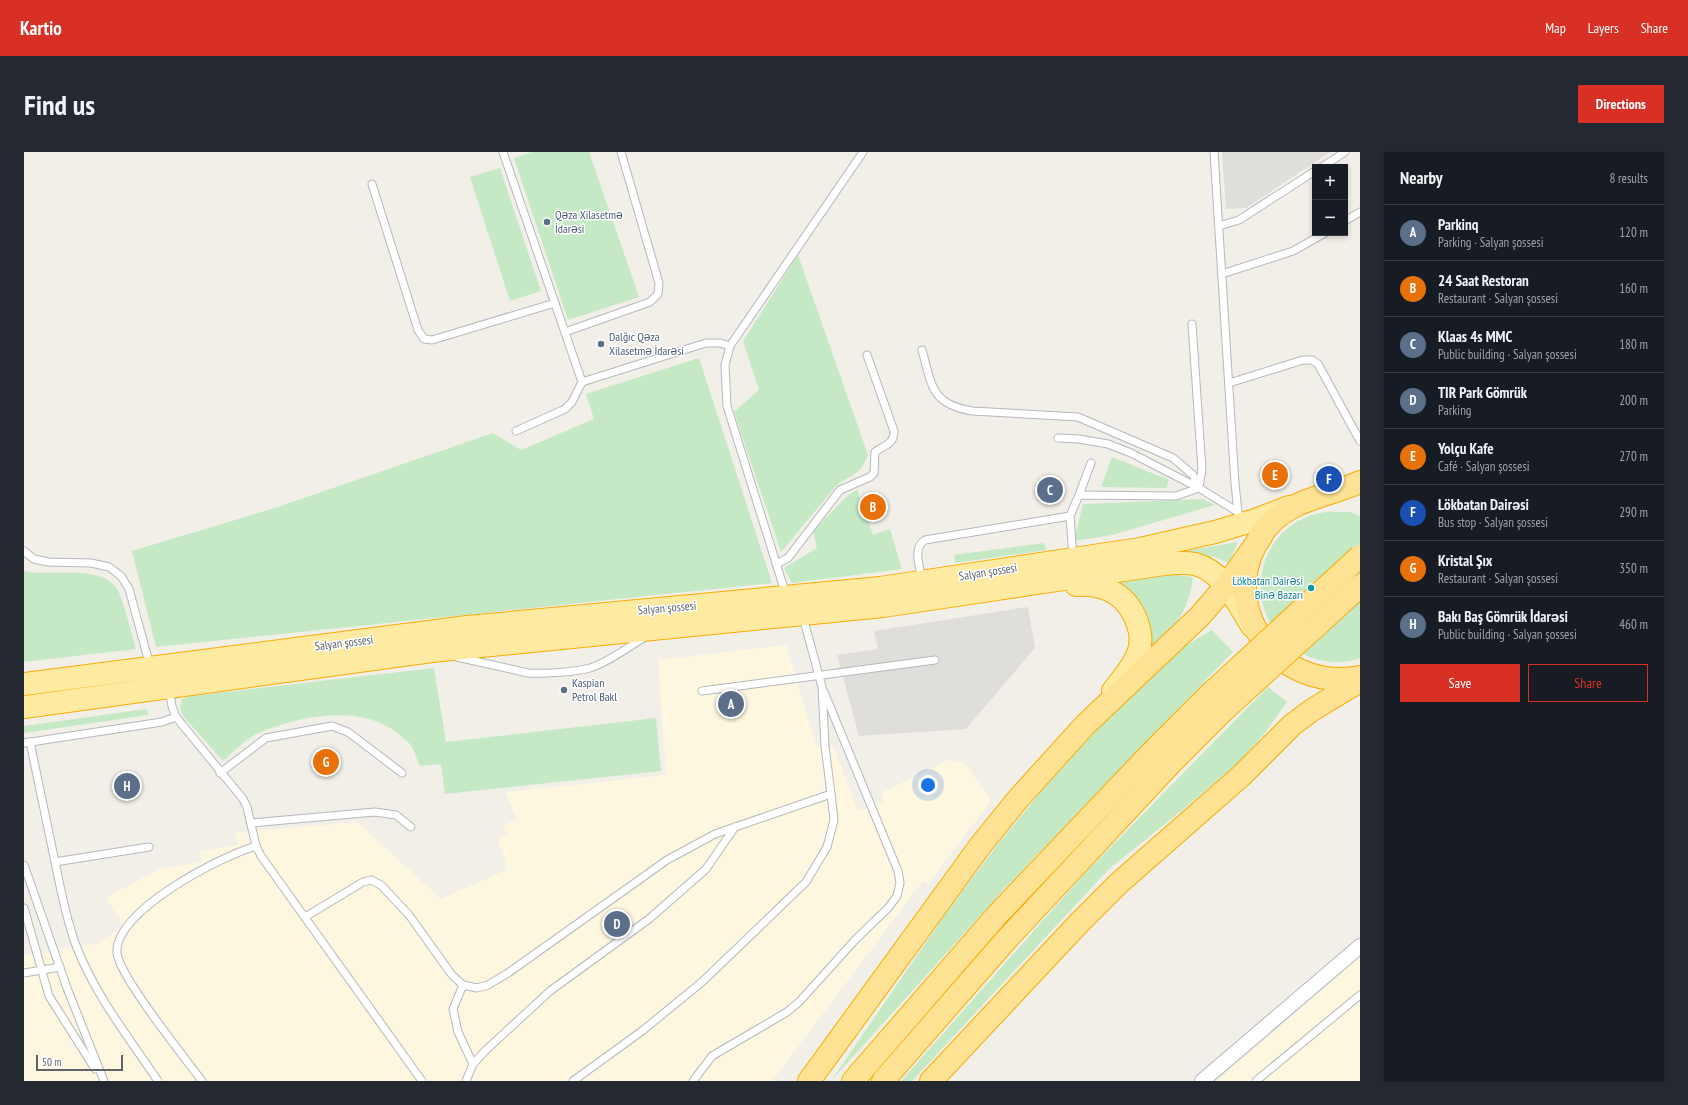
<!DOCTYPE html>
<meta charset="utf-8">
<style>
body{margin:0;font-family:"PT Sans Narrow",sans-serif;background:#242831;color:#f1f3f6}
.controls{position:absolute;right:12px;top:12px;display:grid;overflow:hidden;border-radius:0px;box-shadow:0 2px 6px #0003}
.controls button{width:36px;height:36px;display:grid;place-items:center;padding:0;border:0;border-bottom:1px solid #363941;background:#171b24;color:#f1f3f6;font:20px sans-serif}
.scale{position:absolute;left:12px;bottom:10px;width:87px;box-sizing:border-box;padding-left:4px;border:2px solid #5f6368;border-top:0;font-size:11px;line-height:14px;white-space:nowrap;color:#5f6368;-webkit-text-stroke:3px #fff;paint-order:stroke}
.you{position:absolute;left:904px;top:633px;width:14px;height:14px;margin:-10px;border:3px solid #fff;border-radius:50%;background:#1a73e8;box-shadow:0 0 0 6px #1a73e833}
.badge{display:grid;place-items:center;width:26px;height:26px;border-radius:50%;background:#d93025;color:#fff;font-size:13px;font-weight:700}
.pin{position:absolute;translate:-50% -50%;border:2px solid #fff;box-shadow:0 1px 4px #0006}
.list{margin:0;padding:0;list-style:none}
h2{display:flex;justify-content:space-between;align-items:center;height:52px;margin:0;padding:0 16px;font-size:17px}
h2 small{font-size:13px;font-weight:400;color:#9ea1a6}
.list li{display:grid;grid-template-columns:26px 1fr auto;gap:12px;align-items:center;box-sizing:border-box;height:56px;padding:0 16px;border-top:1px solid #363941}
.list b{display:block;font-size:15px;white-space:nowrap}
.list p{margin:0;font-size:13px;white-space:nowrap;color:#9ea1a6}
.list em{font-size:13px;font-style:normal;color:#9ea1a6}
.actions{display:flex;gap:8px;padding:12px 16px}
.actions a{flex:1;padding:9px 0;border:1px solid #d93025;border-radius:0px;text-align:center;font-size:14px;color:#d93025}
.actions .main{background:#d93025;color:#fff}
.map{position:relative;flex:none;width:1336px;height:929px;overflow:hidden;border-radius:0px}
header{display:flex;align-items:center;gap:24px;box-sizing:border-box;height:56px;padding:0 20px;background:#d93025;color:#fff}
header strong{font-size:19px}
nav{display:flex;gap:22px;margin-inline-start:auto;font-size:14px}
.intro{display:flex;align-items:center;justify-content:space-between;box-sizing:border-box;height:96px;padding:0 24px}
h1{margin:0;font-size:28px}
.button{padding:10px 18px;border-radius:0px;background:#d93025;color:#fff;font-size:14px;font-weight:700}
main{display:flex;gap:24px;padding:0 24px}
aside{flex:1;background:#171b24;border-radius:0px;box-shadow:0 2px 6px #0003}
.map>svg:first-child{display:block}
.commercial{fill:#fef7e0}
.industrial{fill:#e0deda}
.green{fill:#c5e8c5}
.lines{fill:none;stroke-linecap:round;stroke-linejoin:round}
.service-casing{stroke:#b5b8bc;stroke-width:9}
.minor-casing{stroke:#b5b8bc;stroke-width:16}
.trunk-casing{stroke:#f9ab00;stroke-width:24}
.motorway-casing{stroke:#f9ab00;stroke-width:24}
.service{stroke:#fff;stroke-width:7}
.minor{stroke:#fff;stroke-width:14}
.trunk{stroke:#feeaa1;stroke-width:22}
.motorway{stroke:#fde293;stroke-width:22}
.motorway-bridge-casing{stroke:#f9ab00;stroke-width:24;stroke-linecap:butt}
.motorway-bridge{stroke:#fde293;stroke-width:22}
.service-dot{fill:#5c6f8a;stroke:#fff;stroke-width:1.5}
.culture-dot{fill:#0f9aa8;stroke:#fff;stroke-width:1.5}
.labels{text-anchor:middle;stroke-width:3;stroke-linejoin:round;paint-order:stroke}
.service-label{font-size:12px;fill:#4e5e75;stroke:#fff;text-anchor:start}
.street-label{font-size:12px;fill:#5f6368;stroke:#fff}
.culture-label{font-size:12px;fill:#0d838f;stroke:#fff;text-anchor:end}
</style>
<header>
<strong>Kartio</strong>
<nav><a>Map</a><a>Layers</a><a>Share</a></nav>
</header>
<div class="intro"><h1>Find us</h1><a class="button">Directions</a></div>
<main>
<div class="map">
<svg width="1336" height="929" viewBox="0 0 1336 929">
<rect width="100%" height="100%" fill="#f1efe8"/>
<!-- commercial -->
<g class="commercial">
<polygon points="762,493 792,594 809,594 834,659 860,649 857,641 924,608 940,610 967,649 904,732 899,729 748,929 0,929 0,803 72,792 100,774 82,746 135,717 178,710 176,699 214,693 212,681 333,670 417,747 484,717 473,686 483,682 479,673 493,668 481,640 642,623 634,508"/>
<polygon points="1336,805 1336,929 1193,929"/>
</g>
<!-- industrial -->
<g class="industrial">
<polygon points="1198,0 1306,0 1222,56 1202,57"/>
<polygon points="1004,455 1011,496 942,577 835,584 813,503 854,497 850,479"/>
</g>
<!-- green -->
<g class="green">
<polygon points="508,0 565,0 615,145 544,168 490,6"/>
<polygon points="476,16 517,139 486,149 446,25"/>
<path d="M774 103 844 303C835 325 828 321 812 334L757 400 710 260 735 238 719 189Z"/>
<polygon points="675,206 748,431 132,495 108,399 251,356 469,281 497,298 570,267 562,242"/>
<polygon points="1088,305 1145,328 1142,336 1077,335"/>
<polygon points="833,338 849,383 866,377 878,417 768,431 760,416 793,396 789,379 824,343"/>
<polygon points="1179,347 1191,353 1088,383 1050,389 1059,352"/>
<path d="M1326 360 1336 364V506C1321 512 1301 511 1286 505 1216 477 1222 379 1295 361 1304 359 1316 360 1326 360Z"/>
<polygon points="1214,390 1205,411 1191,405 1156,400"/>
<polygon points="1020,391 1023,398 931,411 930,403"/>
<path d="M0 419C27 425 72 412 92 435 97 440 109 487 112 497L0 510Z"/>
<path d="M1153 423 1169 425C1164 463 1150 475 1124 501L1089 431 1136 424Z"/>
<polygon points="1188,478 1209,500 981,736 807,929 920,764 974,692 1024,631 1091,558 1152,499"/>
<path d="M410 516 422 590 632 566 637 619 421 642 417 612 396 614C393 608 391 601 388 595 385 590 380 587 377 584 341 551 276 563 235 581 222 586 210 600 199 609L159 564 156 555 158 547 167 544Z"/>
<polygon points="1244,535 1263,550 1240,582 1215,610 1157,659 1085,717 888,929 877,929 1062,720"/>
<polygon points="123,557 124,563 0,581 0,574"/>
</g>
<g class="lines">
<defs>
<g id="service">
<polyline points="479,0 558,230 682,191 696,191 706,194"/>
<polyline points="1190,0 1211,332 1214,360 1217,370"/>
<polyline points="1298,15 1321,0"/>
<polyline points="348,32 394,178 400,187 408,188 531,151"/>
<polyline points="1321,69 1336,60"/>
<polyline points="1195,74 1215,68 1291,19"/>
<polyline points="1198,122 1269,99 1301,81"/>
<polyline points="1168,172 1178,317 1175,335"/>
<polyline points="541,180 626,150 634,142 635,131 597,0"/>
<path d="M898 198C908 234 907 252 948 259L1054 265 1149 306 1169 323 1175 336 1152 344 1055 343 1046 364 1049 405"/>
<polyline points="1205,231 1279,208 1288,208 1294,212 1336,289"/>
<polyline points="492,279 541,257 548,250 558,230"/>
<polyline points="1034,286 1055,287 1084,292 1107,301 1175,336 1214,360"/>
<polyline points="1055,343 1067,311"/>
<polyline points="0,399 10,407 24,410 67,411 85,415 97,424 105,437 126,514"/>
<path d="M752 412 764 406 816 338 846 325 850 321 851 300C860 293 870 293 870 279L843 203"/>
<path d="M898 428C896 415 888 396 901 388L1046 364"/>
<polyline points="762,443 703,254 701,213 706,194 839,0"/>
<path d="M433 505 504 521C520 522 551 520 566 516 585 510 604 495 621 485"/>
<polyline points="145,537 148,554 152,565 219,647 223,655 232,694 237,704 398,929"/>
<polyline points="678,539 911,508"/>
<polyline points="6,590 31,710 125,695"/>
<polyline points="0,591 138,570 152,565"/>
<polyline points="196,621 242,586 308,574 324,580 378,621"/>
<polyline points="227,671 351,660 372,663 387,675"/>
<path d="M31 710C37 738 42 768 53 796 72 844 105 886 134 929"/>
<polyline points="0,713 43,836 80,929"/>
<polyline points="0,756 25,844 71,917"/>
<polyline points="281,765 339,730 347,728 357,733 385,763 428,823 439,833 453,836 464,833 484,821 643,708 691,682 807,642 801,594 798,535 779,465"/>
<polyline points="0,821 36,815"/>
<polyline points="439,833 429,857 434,880 449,912"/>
<path d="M178 929C161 906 95 824 93 801 90 759 197 704 232 694"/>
<polyline points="442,929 449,912 462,898 526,839 625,767 682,717 711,675"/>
<polyline points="549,929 618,879 678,830 782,730 803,695 810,668 807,642"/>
<polyline points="669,929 688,904 763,860 775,850 832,787 864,756 873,744 876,731 874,719 800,540"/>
<polyline points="1232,929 1336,843"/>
</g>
<polyline id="minor" points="1178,929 1336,794"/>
<g id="trunk">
<path d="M1052 433C1082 431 1105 444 1114 473 1116 479 1117 488 1116 494 1113 511 1099 525 1089 539"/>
<polyline points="0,532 443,475 856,436 1116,397 1191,380 1231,368 1265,355"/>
<path d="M0 555 408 499 859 454 1140 412C1150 411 1161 410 1171 412 1199 419 1214 452 1228 474"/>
</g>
<g id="motorway">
<path d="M1336 330C1305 344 1268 347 1244 374 1185 445 1248 542 1336 525"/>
<polyline points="785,929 956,694 994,647 1061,573 1175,465 1202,434 1237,385"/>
<polyline points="829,929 973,763 1130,598 1185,543"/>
<polyline points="859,929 982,788 1147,611 1201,557"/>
<polyline points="907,929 1055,771 1095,731 1217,624 1268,573 1288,558 1336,529"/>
</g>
</defs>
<!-- service casing -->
<use href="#service" class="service-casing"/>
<!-- minor casing -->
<use href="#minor" class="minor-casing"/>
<!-- trunk casing -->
<use href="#trunk" class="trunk-casing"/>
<!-- motorway casing -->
<use href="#motorway" class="motorway-casing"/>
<!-- service -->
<use href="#service" class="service"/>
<!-- minor -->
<use href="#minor" class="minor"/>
<!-- trunk -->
<use href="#trunk" class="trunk"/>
<!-- motorway -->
<use href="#motorway" class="motorway"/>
<defs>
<g id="motorway-bridge">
<polyline points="1185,543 1336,404"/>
<polyline points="1201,557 1336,434"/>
</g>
</defs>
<!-- motorway-bridge casing -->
<use href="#motorway-bridge" class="motorway-bridge-casing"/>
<!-- motorway-bridge -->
<use href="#motorway-bridge" class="motorway-bridge"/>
</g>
<!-- markers -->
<g class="service-dot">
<circle cx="523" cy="70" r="4"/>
<circle cx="577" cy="192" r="4"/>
<circle cx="540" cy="538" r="4"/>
</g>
<circle class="culture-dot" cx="1287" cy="436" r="4"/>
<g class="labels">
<!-- service labels -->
<g class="service-label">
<text x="531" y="67">Qəza Xilasetmə<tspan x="531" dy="14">İdarəsi</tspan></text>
<text x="585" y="189">Dalğıc Qəza<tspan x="585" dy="14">Xilasetmə İdarəsi</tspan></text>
<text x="548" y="535">Kaspian<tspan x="548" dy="14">Petrol Bakl</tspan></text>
</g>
<!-- street labels -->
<g class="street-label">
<text transform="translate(964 420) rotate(-9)" y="4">Salyan şossesi</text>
<text transform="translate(643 456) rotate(-5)" y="4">Salyan şossesi</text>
<text transform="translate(320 491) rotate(-7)" y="4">Salyan şossesi</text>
</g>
<!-- culture labels -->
<g class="culture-label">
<text x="1279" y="433">Lökbatan Dairəsi<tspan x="1279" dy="14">Binə Bazarı</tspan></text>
</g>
</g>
</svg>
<div class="controls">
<button>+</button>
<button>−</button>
</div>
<div class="scale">50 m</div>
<div class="you"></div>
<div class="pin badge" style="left:707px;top:552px;background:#5c6f8a">A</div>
<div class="pin badge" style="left:849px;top:355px;background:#e8710a">B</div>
<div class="pin badge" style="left:1026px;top:338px;background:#5c6f8a">C</div>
<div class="pin badge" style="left:593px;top:772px;background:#5c6f8a">D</div>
<div class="pin badge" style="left:1251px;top:323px;background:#e8710a">E</div>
<div class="pin badge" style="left:1305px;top:327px;background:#1a4fb4">F</div>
<div class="pin badge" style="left:302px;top:610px;background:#e8710a">G</div>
<div class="pin badge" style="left:103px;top:634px;background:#5c6f8a">H</div>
</div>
<aside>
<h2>Nearby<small>8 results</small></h2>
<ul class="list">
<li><span class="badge" style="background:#5c6f8a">A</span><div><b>Parkinq</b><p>Parking · Salyan şossesi</p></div><em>120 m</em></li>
<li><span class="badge" style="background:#e8710a">B</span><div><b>24 Saat Restoran</b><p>Restaurant · Salyan şossesi</p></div><em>160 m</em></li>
<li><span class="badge" style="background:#5c6f8a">C</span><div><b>Klaas 4s MMC</b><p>Public building · Salyan şossesi</p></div><em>180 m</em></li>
<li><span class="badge" style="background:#5c6f8a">D</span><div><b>TIR Park Gömrük</b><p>Parking</p></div><em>200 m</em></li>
<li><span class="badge" style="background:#e8710a">E</span><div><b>Yolçu Kafe</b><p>Café · Salyan şossesi</p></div><em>270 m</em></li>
<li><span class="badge" style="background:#1a4fb4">F</span><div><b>Lökbatan Dairəsi</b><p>Bus stop · Salyan şossesi</p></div><em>290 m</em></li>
<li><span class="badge" style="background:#e8710a">G</span><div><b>Kristal Şıx</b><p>Restaurant · Salyan şossesi</p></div><em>350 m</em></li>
<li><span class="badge" style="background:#5c6f8a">H</span><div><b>Bakı Baş Gömrük İdarəsi</b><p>Public building · Salyan şossesi</p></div><em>460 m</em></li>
</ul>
<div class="actions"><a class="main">Save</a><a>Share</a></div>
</aside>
</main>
